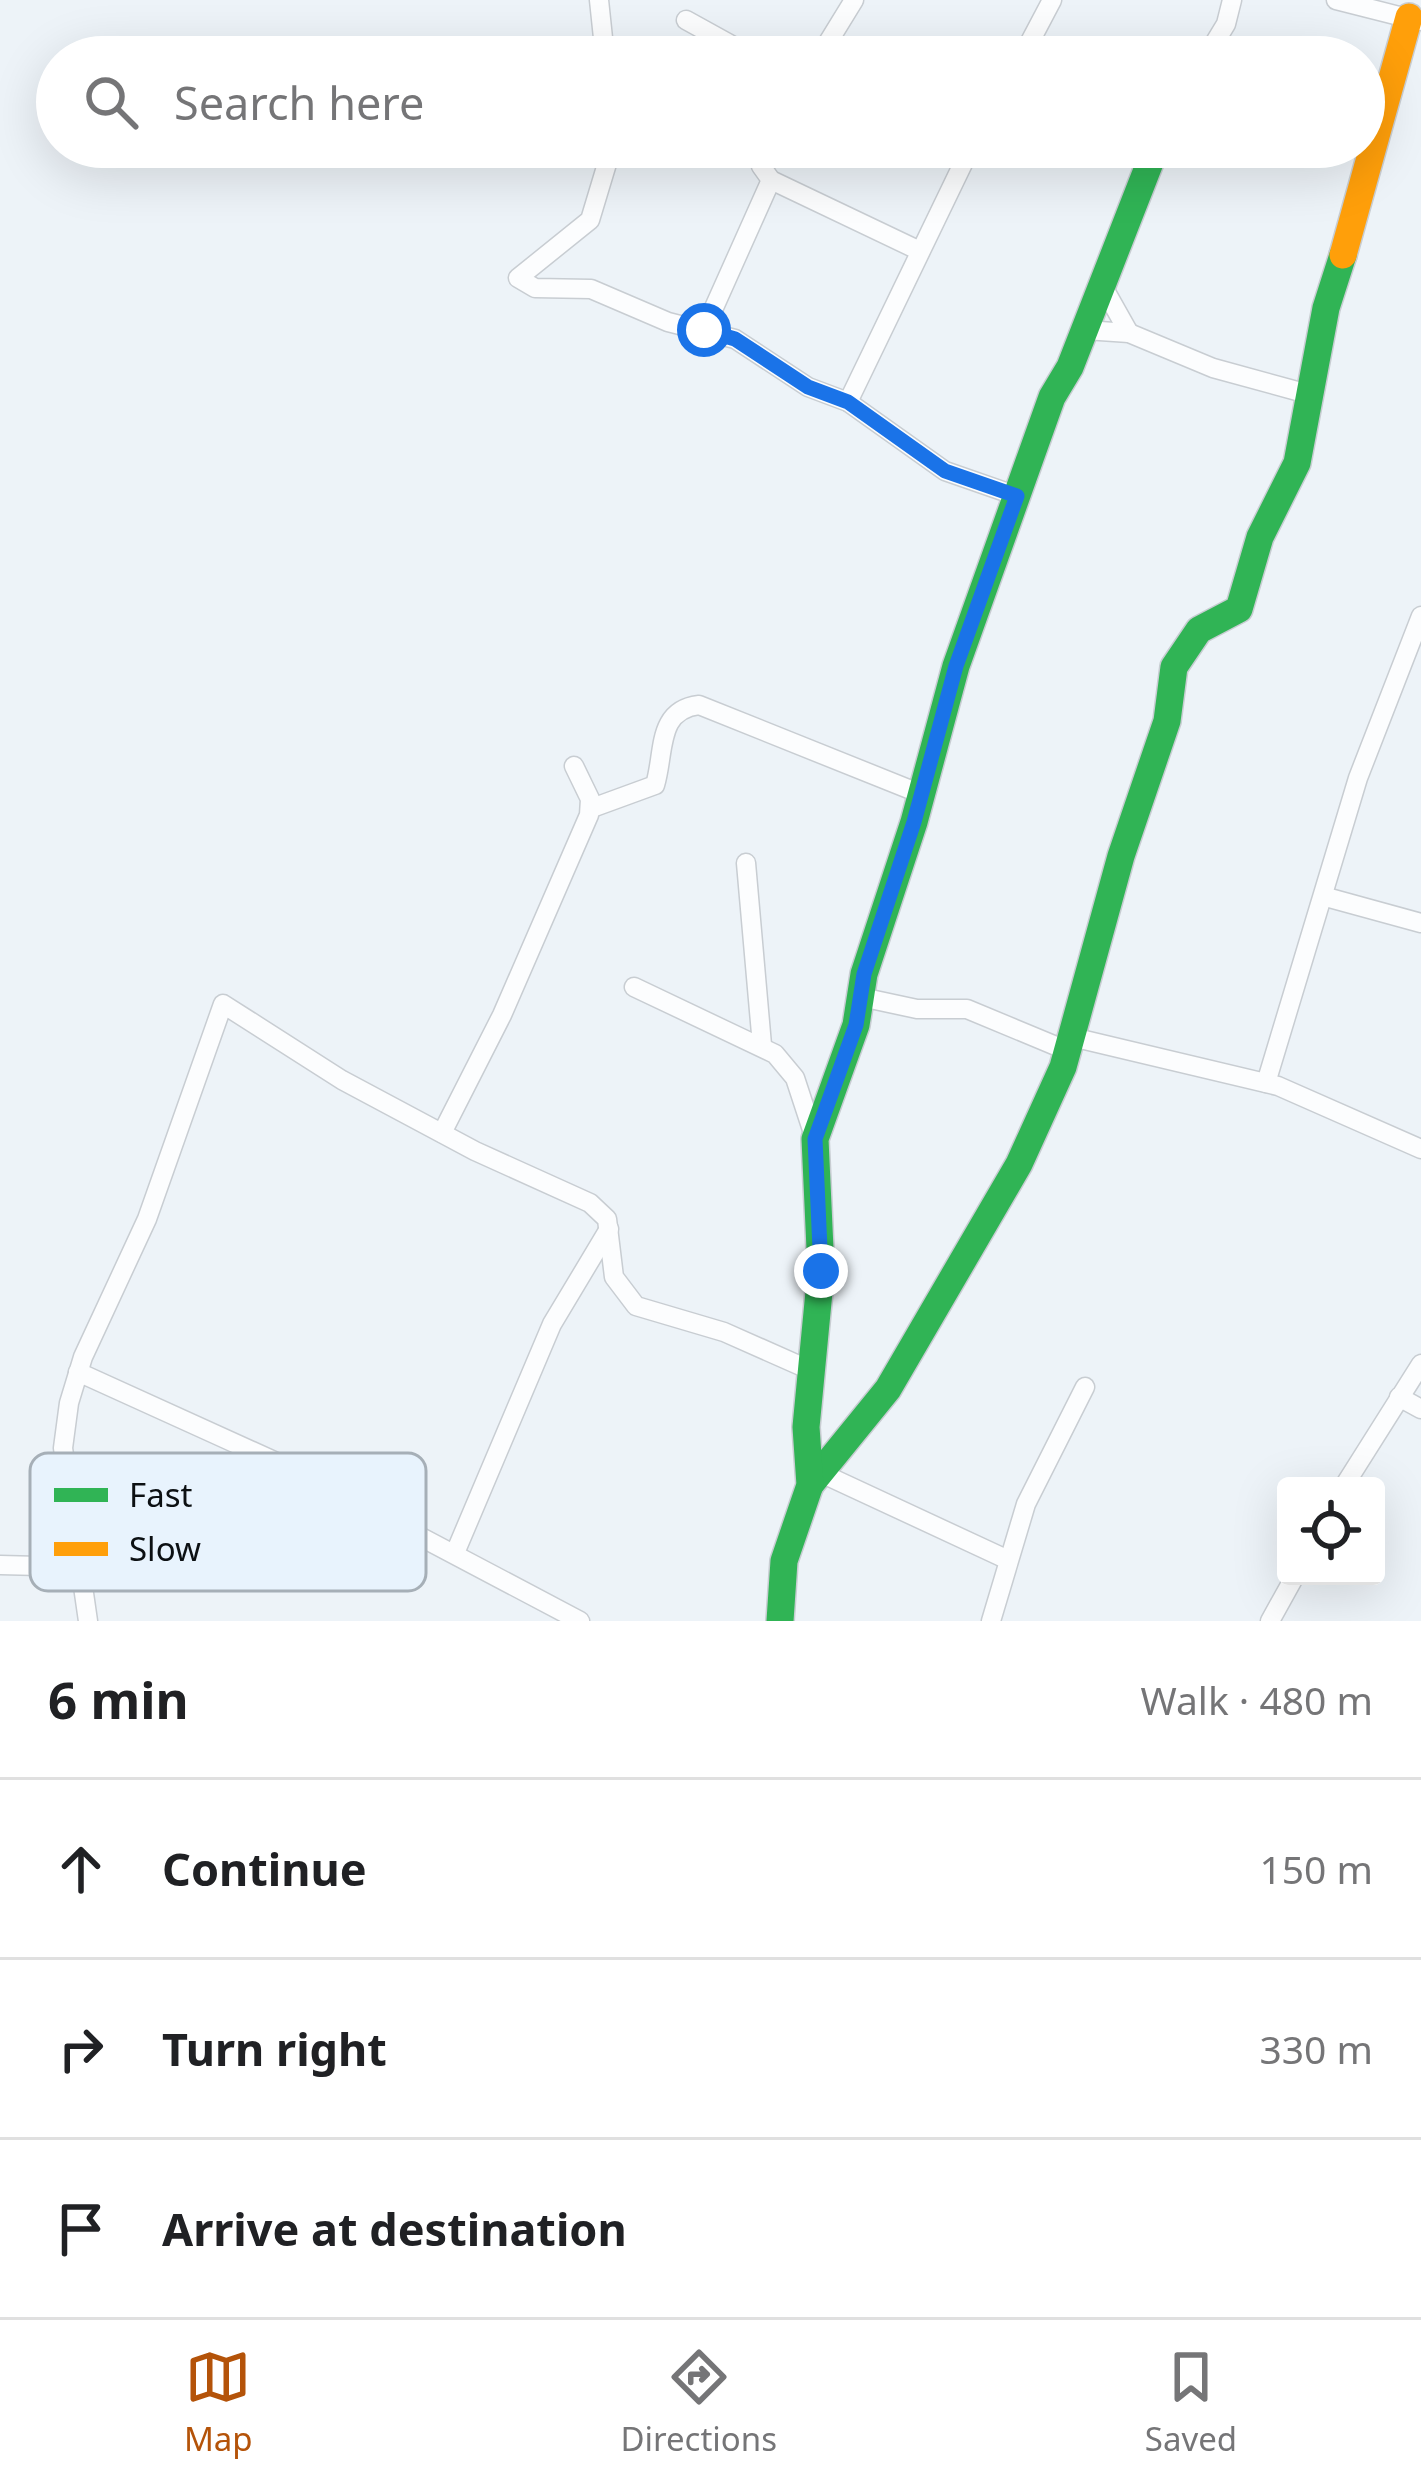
<!DOCTYPE html>
<meta charset="utf-8">
<style>
body{margin:0;font-family:"Noto Sans",sans-serif;background:#f6f6f6;color:#202124}
.controls{position:absolute;right:36px;bottom:36px;display:grid;overflow:hidden;border-radius:12px;box-shadow:0 12px 48px #0002}
.controls button{width:108px;height:108px;display:grid;place-items:center;padding:0;border:0;border-bottom:3px solid #e0e0e0;background:#fff;color:#202124;font:60px sans-serif}
.stop{position:absolute;width:36px;height:36px;margin:-27px;border:9px solid #1a73e8;border-radius:50%;background:#fff}
.stop.end{background:#1a73e8;border-color:#fff;box-shadow:0 3px 12px #0008}
.list{margin:0;padding:0;list-style:none}
h2{display:flex;justify-content:space-between;align-items:center;height:156px;margin:0;padding:0 48px;font-size:51px}
h2 small{font-size:39px;font-weight:400;color:#757577}
.list li{display:grid;grid-template-columns:78px 1fr auto;gap:36px;align-items:center;box-sizing:border-box;height:180px;padding:0 48px;border-top:3px solid #e0e0e0}
.list b{display:block;font-size:45px;white-space:nowrap}
.list em{font-size:39px;font-style:normal;color:#757577}
.icon{flex:none;width:66px;height:66px;fill:none;stroke:currentColor;stroke-width:2;stroke-linecap:round;stroke-linejoin:round}
.map{position:relative;flex:none;width:1421px;height:1621px;overflow:hidden}
.search{position:absolute;background:#fff;box-shadow:0 12px 48px #0002;left:36px;right:36px;top:36px;height:132px;display:flex;align-items:center;gap:30px;box-sizing:border-box;padding:0 42px;border-radius:66px;color:#757577;font-size:45px}
.sheet{height:696px;background:#fff}
nav{display:flex;justify-content:space-around;align-items:center;box-sizing:border-box;height:168px;border-top:3px solid #e0e0e0;background:#fff;font-size:33px;color:#757577}
nav a{display:grid;justify-items:center;gap:6px}
nav .on{color:#b45309}
.map>svg:first-child{display:block}
.lines{fill:none;stroke-linecap:round;stroke-linejoin:round}
.street-casing{stroke:#c8cdd2;stroke-width:21}
.fast-casing{stroke:#c8cdd2;stroke-width:30}
.slow-casing{stroke:#c8cdd2;stroke-width:30}
.street{stroke:#fcfdfe;stroke-width:18}
.fast{stroke:#30b455;stroke-width:27}
.slow{stroke:#ff9f0a;stroke-width:27}
.route{stroke:#1a73e8;stroke-width:15}
.key{fill:#e8f3fd;stroke:#a6afb7;stroke-width:3}
.key-label{font-size:33px;fill:#0c1013}
</style>
<div class="map">
<svg width="1421" height="1621" viewBox="0 0 1421 1621">
<rect width="100%" height="100%" fill="#edf3f8"/>
<g class="lines">
<defs>
<g id="street">
<polyline points="599,0 605,57"/>
<polyline points="1336,0 1419,21"/>
<polyline points="686,20 753,57"/>
<polyline points="819,57 854,0"/>
<polyline points="1022,57 1052,0"/>
<polyline points="1206,57 1226,24 1232,0"/>
<polyline points="612,147 590,220 518,278 535,288 591,289 668,322 735,339 808,387 848,402 945,471 1017,496"/>
<polyline points="765,147 761,166 771,180 920,251"/>
<polyline points="1102,285 1129,333"/>
<polyline points="704,330 771,180"/>
<polyline points="1085,330 1129,333 1213,368 1308,394"/>
<polyline points="848,402 971,147"/>
<path d="M592 808 655 785C665 753 656 710 699 705L921 794"/>
<polyline points="746,863 762,1045"/>
<polyline points="1326,897 1421,923"/>
<polyline points="634,987 775,1054 795,1078 815,1139"/>
<polyline points="861,997 917,1009 967,1009 1068,1051"/>
<polyline points="1072,1037 1278,1086 1421,1149"/>
<polyline points="1266,1083 1358,778 1421,616"/>
<polyline points="442,1133 502,1015 589,815 590,799 574,766"/>
<polyline points="78,1372 294,1470 580,1621"/>
<polyline points="1399,1397 1421,1409"/>
<polyline points="821,1473 1006,1559"/>
<polyline points="1344,1486 1421,1364"/>
<polyline points="455,1553 552,1324 609,1229"/>
<polyline points="0,1565 80,1567"/>
<polyline points="88,1621 63,1448 69,1403 83,1357 147,1219 223,1004 342,1080 475,1151 590,1203 607,1219 614,1277 636,1306 724,1332 812,1371"/>
<polyline points="991,1621 1026,1504 1085,1387"/>
<polyline points="1270,1621 1295,1576"/>
</g>
<g id="fast">
<polyline points="810,1485 888,1389 1019,1164 1063,1067 1121,856 1167,721 1174,667 1199,630 1239,609 1260,537 1297,463 1326,308 1343,255"/>
<polyline points="780,1621 784,1561 810,1485 806,1427 821,1271 815,1139 856,1025 864,974 914,822 956,666 1052,397 1070,367 1156,147"/>
</g>
<polyline id="slow" points="1343,255 1409,17"/>
</defs>
<!-- street casing -->
<use href="#street" class="street-casing"/>
<!-- fast casing -->
<use href="#fast" class="fast-casing"/>
<!-- slow casing -->
<use href="#slow" class="slow-casing"/>
<!-- street -->
<use href="#street" class="street"/>
<!-- fast -->
<use href="#fast" class="fast"/>
<!-- slow -->
<use href="#slow" class="slow"/>
</g>
<g class="lines">
<!-- route -->
<polyline class="route" points="704,330 735,339 808,387 848,402 945,471 1017,496 956,666 914,822 864,974 856,1025 815,1139 821,1271"/>
</g>
<!-- legend -->
<rect x="30" y="1453" width="396" height="138" rx="18" class="key"/>
<rect x="54" y="1488" width="54" height="14" fill="#30b455"/>
<rect x="54" y="1542" width="54" height="14" fill="#ff9f0a"/>
<g class="key-label">
<text x="129" y="1507">Fast</text>
<text x="129" y="1561">Slow</text>
</g>
</svg>
<div class="controls">
<button><svg class="icon" aria-label="locate" viewBox="0 0 24 24"><circle cx="12" cy="12" r="6"/><path d="M12 2v4M12 18v4M2 12h4M18 12h4"/></svg></button>
</div>
<div class="stop" style="left:704px;top:330px"></div>
<div class="stop end" style="left:821px;top:1271px"></div>
<div class="search"><svg class="icon" aria-label="search" viewBox="0 0 24 24"><circle cx="10" cy="10" r="6"/><path d="M15 15l6 6"/></svg>Search here</div>
</div>
<section class="sheet">
<h2>6 min<small>Walk · 480 m</small></h2>
<ul class="list">
<li><svg class="icon" aria-label="ahead" viewBox="0 0 24 24"><path d="M12 20V5M6 11l6-6 6 6"/></svg><div><b>Continue</b></div><em>150 m</em></li>
<li><svg class="icon" aria-label="right" viewBox="0 0 24 24"><path d="M7 20v-9h11M14 6l5 5-5 5"/></svg><div><b>Turn right</b></div><em>330 m</em></li>
<li><svg class="icon" aria-label="arrive" viewBox="0 0 24 24"><path d="M6 21V4h12l-3 4 3 4H6"/></svg><div><b>Arrive at destination</b></div></li>
</ul>
</section>
<nav>
<a class="on"><svg class="icon" aria-label="map" viewBox="0 0 24 24"><path d="M3 6l6-2 6 2 6-2v14l-6 2-6-2-6 2zM9 4v14M15 6v14"/></svg>Map</a>
<a><svg class="icon" aria-label="directions" viewBox="0 0 24 24"><path d="M12 3l9 9-9 9-9-9zM9 14v-3h6M13 9l2 2-2 2"/></svg>Directions</a>
<a><svg class="icon" aria-label="saved" viewBox="0 0 24 24"><path d="M7 4h10v16l-5-4-5 4z"/></svg>Saved</a>
</nav>
